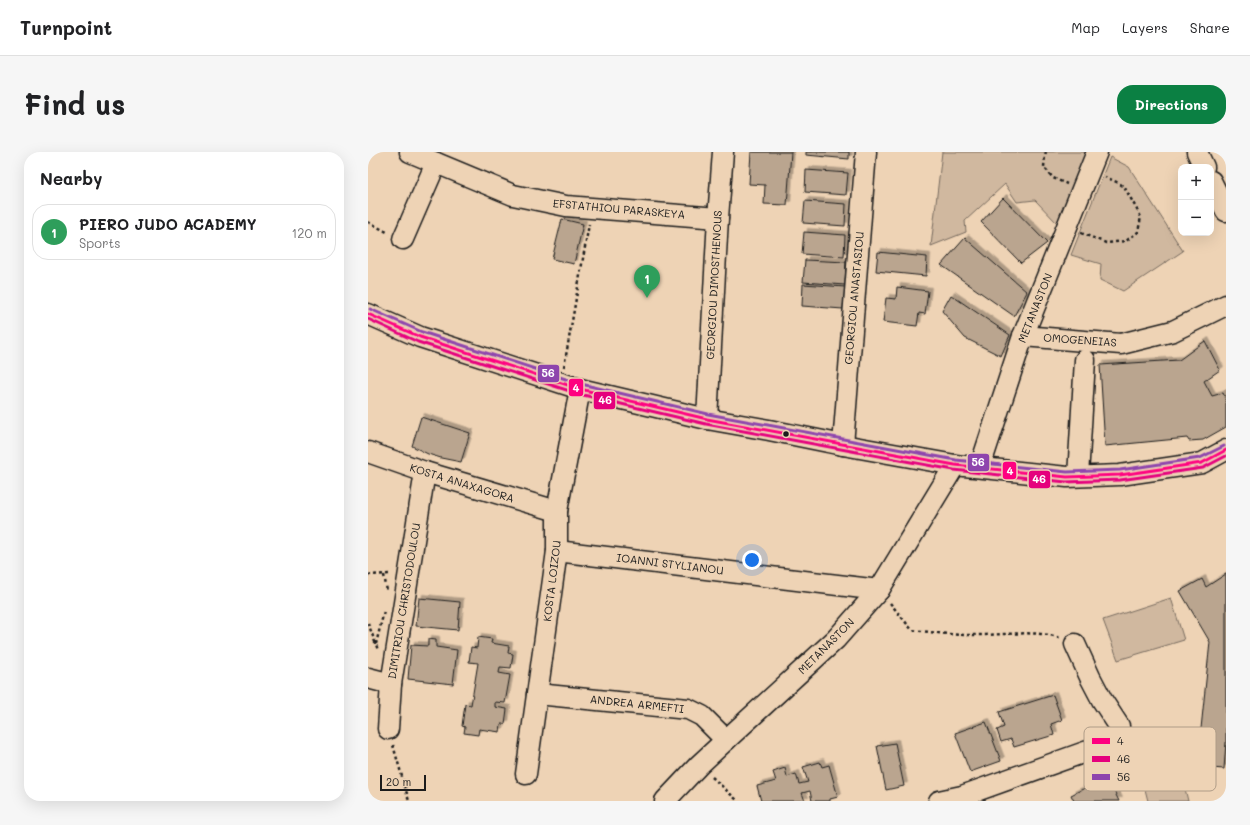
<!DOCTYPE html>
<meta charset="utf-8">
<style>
body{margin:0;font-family:Mali,sans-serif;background:#f6f6f6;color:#202124}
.controls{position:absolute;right:12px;top:12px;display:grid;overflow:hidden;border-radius:8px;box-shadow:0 4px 16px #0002}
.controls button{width:36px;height:36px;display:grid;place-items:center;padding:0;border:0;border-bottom:1px solid #e0e0e0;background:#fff;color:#202124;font:20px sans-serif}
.scale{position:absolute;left:12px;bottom:10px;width:46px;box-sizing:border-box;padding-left:4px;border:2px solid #1c1c1c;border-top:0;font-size:11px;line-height:14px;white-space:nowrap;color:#1c1c1c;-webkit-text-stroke:3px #eed3b5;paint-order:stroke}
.you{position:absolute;left:384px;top:408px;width:14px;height:14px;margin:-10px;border:3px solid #fff;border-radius:50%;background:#1a73e8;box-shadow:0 0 0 6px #1a73e833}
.badge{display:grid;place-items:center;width:26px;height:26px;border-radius:50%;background:#0b8043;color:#fff;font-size:13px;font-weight:700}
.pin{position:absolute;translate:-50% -33px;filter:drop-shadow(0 1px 2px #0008)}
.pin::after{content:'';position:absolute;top:21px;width:14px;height:12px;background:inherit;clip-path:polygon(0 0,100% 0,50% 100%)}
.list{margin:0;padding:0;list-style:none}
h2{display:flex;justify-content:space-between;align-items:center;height:52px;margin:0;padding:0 16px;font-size:17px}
h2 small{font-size:13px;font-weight:400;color:#757577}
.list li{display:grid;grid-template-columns:26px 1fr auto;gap:12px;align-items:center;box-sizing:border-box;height:56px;margin:0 8px 8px;padding:0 8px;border:1px solid #e0e0e0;border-radius:16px}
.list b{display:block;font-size:15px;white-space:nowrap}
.list p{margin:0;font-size:13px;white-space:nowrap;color:#757577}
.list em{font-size:13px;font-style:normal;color:#757577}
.map{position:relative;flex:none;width:858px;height:649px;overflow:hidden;border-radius:16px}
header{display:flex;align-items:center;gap:24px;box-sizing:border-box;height:56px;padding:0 20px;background:#fff;border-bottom:1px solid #e0e0e0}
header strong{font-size:19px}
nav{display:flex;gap:22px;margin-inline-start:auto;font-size:14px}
.intro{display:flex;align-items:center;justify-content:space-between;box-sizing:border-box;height:96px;padding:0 24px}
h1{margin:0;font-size:28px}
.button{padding:10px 18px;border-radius:16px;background:#0b8043;color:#fff;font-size:14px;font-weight:700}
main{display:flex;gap:24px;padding:0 24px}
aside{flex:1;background:#fff;border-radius:16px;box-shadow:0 4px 16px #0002}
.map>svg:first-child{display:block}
.green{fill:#d0b89f;stroke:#766a5e}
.building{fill:#baa58f;stroke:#1c1c1c;filter:url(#shadow)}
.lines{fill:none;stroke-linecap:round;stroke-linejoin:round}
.minor-casing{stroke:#1c1c1c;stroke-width:23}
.path{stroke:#1c1c1c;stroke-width:2.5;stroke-dasharray:3 3;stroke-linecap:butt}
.minor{stroke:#eed3b5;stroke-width:20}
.bus-1-casing{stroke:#eed3b5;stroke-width:6}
.bus-2-casing{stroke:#eed3b5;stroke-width:6}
.bus-3-casing{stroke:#eed3b5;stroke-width:6}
.bus-1{stroke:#ff0080;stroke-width:3}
.bus-2{stroke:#e5007d;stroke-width:3}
.bus-3{stroke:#8e44ad;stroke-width:3}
.bus-dot{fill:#1c1c1c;stroke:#eed3b5;stroke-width:1.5}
.labels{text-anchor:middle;stroke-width:3.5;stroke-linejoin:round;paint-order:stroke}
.street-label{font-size:11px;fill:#1c1c1c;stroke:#eed3b5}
.key{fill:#eed3b5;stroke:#af9c87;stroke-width:1}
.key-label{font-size:11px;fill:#1c1c1c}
.line-badge{stroke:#eed3b5;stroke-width:1.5}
.badge-label{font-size:11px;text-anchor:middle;font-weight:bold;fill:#fff}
</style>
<header>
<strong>Turnpoint</strong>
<nav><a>Map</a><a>Layers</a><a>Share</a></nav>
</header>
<div class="intro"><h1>Find us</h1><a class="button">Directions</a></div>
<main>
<aside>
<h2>Nearby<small></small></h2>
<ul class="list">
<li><span class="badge" style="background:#2e9e5b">1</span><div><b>PIERO JUDO ACADEMY</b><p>Sports</p></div><em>120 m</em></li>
</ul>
</aside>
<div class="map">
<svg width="858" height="649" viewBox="0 0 858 649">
<defs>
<filter id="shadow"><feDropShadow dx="3.5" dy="-3.5" stdDeviation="0" flood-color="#0004"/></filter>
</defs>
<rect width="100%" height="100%" fill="#eed3b5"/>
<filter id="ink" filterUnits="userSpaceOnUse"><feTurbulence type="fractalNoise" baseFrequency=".025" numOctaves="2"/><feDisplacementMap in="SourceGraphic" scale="8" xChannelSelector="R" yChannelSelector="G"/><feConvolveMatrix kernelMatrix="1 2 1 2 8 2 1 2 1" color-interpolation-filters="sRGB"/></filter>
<g filter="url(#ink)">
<!-- green -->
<g class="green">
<polygon points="574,0 718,0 690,72 667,48 649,50 637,32 597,69 598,80 563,94"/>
<polygon points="742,5 761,15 815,99 755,139 732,128 733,112 703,103"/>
<polygon points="803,446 816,488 750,508 735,468"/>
<polygon points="807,596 820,649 780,649 769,606"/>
</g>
<!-- building -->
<g class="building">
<polygon points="383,0 423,0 419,53 396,52 397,33 381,32"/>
<polygon points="438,0 481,0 481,7 438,3"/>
<polygon points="438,18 480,21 478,43 437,40"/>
<polygon points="635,46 679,91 653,111 613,70"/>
<polygon points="437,49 478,52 477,74 435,71"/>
<polygon points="194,67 215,72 206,112 184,107"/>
<polygon points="436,80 477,83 476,105 434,102"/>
<polygon points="597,86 659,140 646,164 573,113"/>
<polygon points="510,100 559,105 558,124 508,119"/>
<polygon points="437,108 478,110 477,133 435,130"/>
<polygon points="435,132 477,135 475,157 434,154"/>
<polygon points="529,135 560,139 557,162 551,161 549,174 515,170 518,146 528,147"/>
<polygon points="583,143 642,183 633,204 597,186 574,159"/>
<polygon points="837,189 852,218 836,229 844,244 855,241 858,247 858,275 835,288 821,289 819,286 737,294 732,213 811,208"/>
<polygon points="53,265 102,281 93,310 73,306 60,302 44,294"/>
<polygon points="858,422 858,590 856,617 829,615 842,490 812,439 834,427 838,435"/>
<polygon points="51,446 92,450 90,478 48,474"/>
<polygon points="110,485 124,487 123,491 141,494 140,501 145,502 143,516 132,515 131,521 142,523 137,551 127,550 127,555 139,557 137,572 133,572 132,580 111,577 110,583 96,581 97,575 94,574 97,552 103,553 110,511 101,510 103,495 109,496"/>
<polygon points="60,487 68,488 68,495 89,498 85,532 40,527 43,493 60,494"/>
<polygon points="685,543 694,568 683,572 686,583 646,595 643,587 633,590 629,578 636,575 631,560"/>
<polygon points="618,570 633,609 602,620 587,581"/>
<polygon points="527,591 536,634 518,638 509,594"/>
<polygon points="452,610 454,615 461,613 470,645 462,647 462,649 444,649 442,639 434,641 437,649 393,649 389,634 408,629 405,620 417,616 419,625 428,622 431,632 440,630 435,615"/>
<polygon points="739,625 751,649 706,649 703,643"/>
</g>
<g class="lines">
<defs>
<g id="minor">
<polyline points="42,0 145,43 198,54 350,66"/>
<polyline points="829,0 836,15"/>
<polyline points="843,29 858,59"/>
<polyline points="35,87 68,11"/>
<polyline points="0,162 52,185 212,237 339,267 401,278 475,293 587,313 699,325 752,323 834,311 858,298"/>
<polyline points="655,184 753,192 805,179 858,153"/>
<polyline points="339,267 350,66 355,0"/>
<polyline points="475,293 498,0"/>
<polyline points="0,300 57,320 189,359"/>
<polyline points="612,315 655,184 729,0"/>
<polyline points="710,324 717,208"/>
<polyline points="189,399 511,438"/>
<polyline points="0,526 23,532"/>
<polyline points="169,542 320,557 334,564 358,588"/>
<polyline points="20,577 23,532 57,320"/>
<polyline points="158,622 189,399 189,359 212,237"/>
<polyline points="297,649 331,613 358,588 468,487 511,438 587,313"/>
<polyline points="571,649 594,644 745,590 751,584 751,574 734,548 722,525 707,492"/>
</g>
</defs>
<!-- minor casing -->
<use href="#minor" class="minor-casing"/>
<!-- path -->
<g class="path">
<polyline points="678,0 677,3 676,15 685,26 699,32"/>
<polyline points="0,70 19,80"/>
<polyline points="713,81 738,91 758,89 770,80 773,65 757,36 751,31 737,25"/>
<polyline points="196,215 221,72"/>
<polyline points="0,423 23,422"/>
<polyline points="16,423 19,439"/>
<path d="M522 451 544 478C563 480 583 483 602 483 628 484 669 477 692 486"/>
<polyline points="0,471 10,498"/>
<polyline points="8,492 16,459"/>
<polyline points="25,593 41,649"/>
<polyline points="344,625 370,649"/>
</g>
<!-- minor -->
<use href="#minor" class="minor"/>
<defs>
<polyline id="bus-1" points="0,162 52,185 212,237 339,267 587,313 699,325 752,323 834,311 858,298"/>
<polyline id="bus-2" points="0,167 50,190 211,242 338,272 586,318 698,330 752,328 835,316 858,304"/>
<polyline id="bus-3" points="2,157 54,180 213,232 340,262 588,308 699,320 752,318 832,306 856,294"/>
</defs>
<!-- bus-1 casing -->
<use href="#bus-1" class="bus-1-casing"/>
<!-- bus-2 casing -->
<use href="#bus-2" class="bus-2-casing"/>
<!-- bus-3 casing -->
<use href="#bus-3" class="bus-3-casing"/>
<!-- bus-1 -->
<use href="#bus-1" class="bus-1"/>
<!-- bus-2 -->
<use href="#bus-2" class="bus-2"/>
<!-- bus-3 -->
<use href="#bus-3" class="bus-3"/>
</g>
</g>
<!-- markers -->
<circle class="bus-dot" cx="418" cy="282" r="3.5"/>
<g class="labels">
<!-- street labels -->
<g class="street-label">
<text transform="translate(251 57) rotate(5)" y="4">EFSTATHIOU PARASKEYA</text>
<text transform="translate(346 133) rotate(-87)" y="4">GEORGIOU DIMOSTHENOUS</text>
<text transform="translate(486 146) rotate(-85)" y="4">GEORGIOU ANASTASIOU</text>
<text transform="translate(667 156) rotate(-68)" y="4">METANASTON</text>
<text transform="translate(712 188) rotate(4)" y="4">OMOGENEIAS</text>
<text transform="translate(94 331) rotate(17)" y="4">KOSTA ANAXAGORA</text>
<text transform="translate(302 412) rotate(7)" y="4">IOANNI STYLIANOU</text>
<text transform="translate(184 429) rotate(-83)" y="4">KOSTA LOIZOU</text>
<text transform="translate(36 449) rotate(-81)" y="4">DIMITRIOU CHRISTODOULOU</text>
<text transform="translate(458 494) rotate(-45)" y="4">METANASTON</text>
<text transform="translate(269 552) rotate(6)" y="4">ANDREA ARMEFTI</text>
</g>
</g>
<!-- legend -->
<rect x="716" y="575" width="132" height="64" rx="6" class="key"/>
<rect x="724" y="586" width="18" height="6" fill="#ff0080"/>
<rect x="724" y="604" width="18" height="6" fill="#e5007d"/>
<rect x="724" y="622" width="18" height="6" fill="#8e44ad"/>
<g class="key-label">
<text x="749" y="593">4</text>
<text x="749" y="611">46</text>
<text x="749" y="629">56</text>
</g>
<g class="line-badge">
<rect x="169" y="212" width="23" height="19" rx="4" fill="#8e44ad"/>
<rect x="200" y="226" width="16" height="19" rx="4" fill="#ff0080"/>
<rect x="225" y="239" width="23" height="19" rx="4" fill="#e5007d"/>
<rect x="599" y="301" width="23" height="19" rx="4" fill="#8e44ad"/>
<rect x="634" y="309" width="15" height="19" rx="4" fill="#ff0080"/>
<rect x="660" y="318" width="23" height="19" rx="4" fill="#e5007d"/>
</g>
<g class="badge-label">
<text x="180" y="225">56</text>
<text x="208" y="240">4</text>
<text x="237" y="252">46</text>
<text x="610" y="314">56</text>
<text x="642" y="323">4</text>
<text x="671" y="331">46</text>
</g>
</svg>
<div class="controls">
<button>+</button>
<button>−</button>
</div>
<div class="scale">20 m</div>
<div class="you"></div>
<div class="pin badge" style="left:279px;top:146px;background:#2e9e5b">1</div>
</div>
</main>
